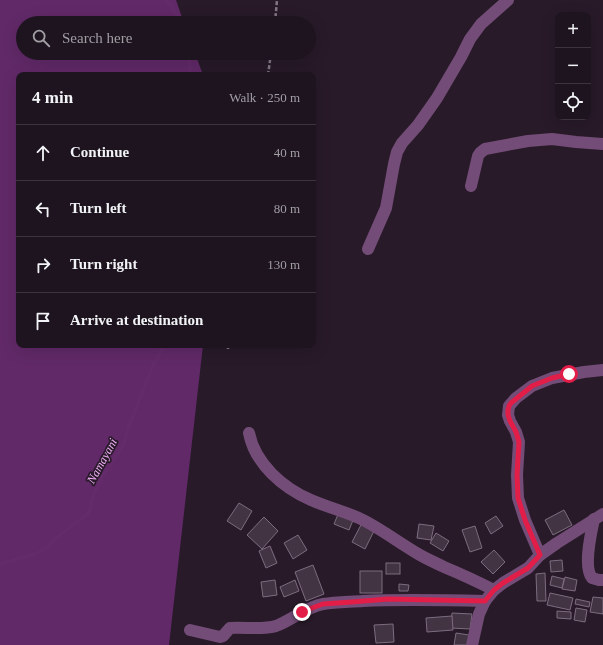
<!DOCTYPE html>
<meta charset="utf-8">
<style>
body{margin:0;font-family:"Times New Roman",serif;background:#2b212c;color:#f1f3f6}
.controls{position:absolute;right:12px;top:12px;display:grid;overflow:hidden;border-radius:8px;box-shadow:0 4px 16px #0002}
.controls button{width:36px;height:36px;display:grid;place-items:center;padding:0;border:0;border-bottom:1px solid #3c333d;background:#1e141f;color:#f1f3f6;font:20px sans-serif}
.stop{position:absolute;width:12px;height:12px;margin:-9px;border:3px solid #e11d48;border-radius:50%;background:#fff}
.stop.end{background:#e11d48;border-color:#fff;box-shadow:0 1px 4px #0008}
.list{margin:0;padding:0;list-style:none}
h2{display:flex;justify-content:space-between;align-items:center;height:52px;margin:0;padding:0 16px;font-size:17px}
h2 small{font-size:13px;font-weight:400;color:#a19ea4}
.list li{display:grid;grid-template-columns:26px 1fr auto;gap:12px;align-items:center;box-sizing:border-box;height:56px;padding:0 16px;border-top:1px solid #3c333d}
.list b{display:block;font-size:15px;white-space:nowrap}
.list em{font-size:13px;font-style:normal;color:#a19ea4}
.icon{flex:none;width:22px;height:22px;fill:none;stroke:currentColor;stroke-width:2;stroke-linecap:round;stroke-linejoin:round}
.map{position:relative;flex:none;width:603px;height:645px;overflow:hidden}
.search{position:absolute;background:#1e141f;box-shadow:0 4px 16px #0002;left:16px;top:16px;width:300px;height:44px;display:flex;align-items:center;gap:10px;box-sizing:border-box;padding:0 14px;border-radius:22px;color:#a19ea4;font-size:15px}
.panel{position:absolute;background:#1e141f;box-shadow:0 4px 16px #0002;left:16px;top:72px;width:300px;height:276px;border-radius:8px}
.map>svg:first-child{display:block}
.forest{fill:#612968}
.lines{fill:none;stroke-linecap:round;stroke-linejoin:round}
.stream{stroke:#632b6a;stroke-width:4}
.building{fill:#433444;stroke:#7d6c7f}
.path{stroke:#817682;stroke-width:2.5;stroke-dasharray:4 2;stroke-linecap:butt}
.minor{stroke:#734d77;stroke-width:12}
.route{stroke:#e11d48;stroke-width:5}
.labels{text-anchor:middle;stroke-width:3.5;stroke-linejoin:round;paint-order:stroke}
.water-label{font-size:12px;font-style:italic;fill:#f1b0f7;stroke:#281a29}
</style>
<div class="map">
<svg width="603" height="645" viewBox="0 0 603 645">
<rect width="100%" height="100%" fill="#281a29"/>
<!-- forest -->
<polygon class="forest" points="0,0 176,0 184,23 23,23 23,53 195,53 203,75 19,75 19,345 203,345 169,645 0,645"/>
<g class="lines">
<!-- stream -->
<g class="stream">
<polyline points="165,0 170,4 182,23"/>
<polyline points="189,53 190,75"/>
<polyline points="0,564 35,554 48,547 55,539 89,513 94,493 101,479 123,446 129,426 154,363 165,345"/>
</g>
</g>
<!-- building -->
<g class="building">
<polygon points="239,503 252,511 241,530 227,521"/>
<polygon points="341,507 356,513 349,530 334,524"/>
<polygon points="564,510 572,525 553,535 545,520"/>
<polygon points="496,516 503,526 491,534 485,523"/>
<polygon points="264,517 278,531 262,549 247,535"/>
<polygon points="362,523 375,529 365,549 352,542"/>
<polygon points="419,524 434,526 431,540 417,538"/>
<polygon points="475,526 482,548 470,552 462,530"/>
<polygon points="436,533 449,541 443,551 430,543"/>
<polygon points="298,535 307,550 293,559 284,543"/>
<polygon points="270,546 277,563 266,568 259,551"/>
<polygon points="494,550 505,562 493,574 481,562"/>
<polygon points="562,560 563,571 551,572 550,561"/>
<rect x="386" y="563" width="14" height="11"/>
<polygon points="313,565 324,594 306,601 295,572"/>
<rect x="360" y="571" width="22" height="22"/>
<polygon points="545,573 546,601 537,601 536,574"/>
<polygon points="552,576 564,579 562,588 550,585"/>
<polygon points="565,577 577,580 575,591 562,589"/>
<polygon points="275,580 277,595 263,597 261,582"/>
<polygon points="295,580 299,591 284,597 280,587"/>
<polygon points="399,584 409,585 408,591 399,591"/>
<polygon points="550,593 573,598 570,610 547,605"/>
<polygon points="593,597 603,598 603,614 590,612"/>
<polygon points="576,599 590,602 589,607 575,604"/>
<polygon points="576,608 587,610 585,622 574,620"/>
<polygon points="557,611 571,612 571,619 557,618"/>
<polygon points="452,613 472,614 470,629 451,628"/>
<polygon points="452,616 453,630 427,632 426,618"/>
<polygon points="393,624 394,642 376,643 374,625"/>
<polygon points="456,633 469,635 468,645 454,645"/>
</g>
<g class="lines">
<!-- path -->
<g class="path">
<polyline points="275,23 277,0"/>
<polyline points="268,75 271,53"/>
<polyline points="228,349 228,345"/>
</g>
<!-- minor -->
<g class="minor">
<polyline points="471,186 478,156 480,153 485,149 528,141 552,139 576,142 603,144"/>
<polyline points="368,249 386,208 394,164 397,152 402,143 418,125 437,98 461,57 470,39 481,24 508,0"/>
<path d="M249 433C255 464 283 488 311 500 329 508 348 512 365 521 384 531 401 544 420 555 427 559 436 563 444 567 461 574 478 582 494 590"/>
<path d="M594 519C591 533 583 567 592 578L599 580H603"/>
<polyline points="540,555 525,520 518,498 517,475 519,442 516,432 510,421 508,415 509,406 516,398 532,386 552,378 584,372 603,370"/>
<path d="M190 630 220 637 223 636 230 628C244 627 264 630 276 626 292 620 306 607 323 604 336 602 350 602 363 601 403 599 444 600 485 601"/>
<polyline points="472,645 479,614 485,601 494,590 503,583 528,568 540,555 557,543 603,514"/>
</g>
</g>
<g class="lines">
<!-- route -->
<polyline class="route" points="302,612 312,608 323,604 352,602 388,599 485,601 494,590 503,583 528,568 540,555 525,520 518,498 517,475 519,442 516,432 510,421 508,415 508,410 509,406 511,403 532,386 552,378 569,374"/>
</g>
<g class="labels">
<!-- water labels -->
<g class="water-label">
<text transform="translate(102 461) rotate(-61)" y="4">Namayani</text>
</g>
</g>
</svg>
<div class="controls">
<button>+</button>
<button>−</button>
<button><svg class="icon" aria-label="locate" viewBox="0 0 24 24"><circle cx="12" cy="12" r="6"/><path d="M12 2v4M12 18v4M2 12h4M18 12h4"/></svg></button>
</div>
<div class="stop" style="left:569px;top:374px"></div>
<div class="stop end" style="left:302px;top:612px"></div>
<div class="search"><svg class="icon" aria-label="search" viewBox="0 0 24 24"><circle cx="10" cy="10" r="6"/><path d="M15 15l6 6"/></svg>Search here</div>
<section class="panel">
<h2>4 min<small>Walk · 250 m</small></h2>
<ul class="list">
<li><svg class="icon" aria-label="ahead" viewBox="0 0 24 24"><path d="M12 20V5M6 11l6-6 6 6"/></svg><div><b>Continue</b></div><em>40 m</em></li>
<li><svg class="icon" aria-label="left" viewBox="0 0 24 24"><path d="M17 20v-9H6M10 6l-5 5 5 5"/></svg><div><b>Turn left</b></div><em>80 m</em></li>
<li><svg class="icon" aria-label="right" viewBox="0 0 24 24"><path d="M7 20v-9h11M14 6l5 5-5 5"/></svg><div><b>Turn right</b></div><em>130 m</em></li>
<li><svg class="icon" aria-label="arrive" viewBox="0 0 24 24"><path d="M6 21V4h12l-3 4 3 4H6"/></svg><div><b>Arrive at destination</b></div></li>
</ul>
</section>
</div>
